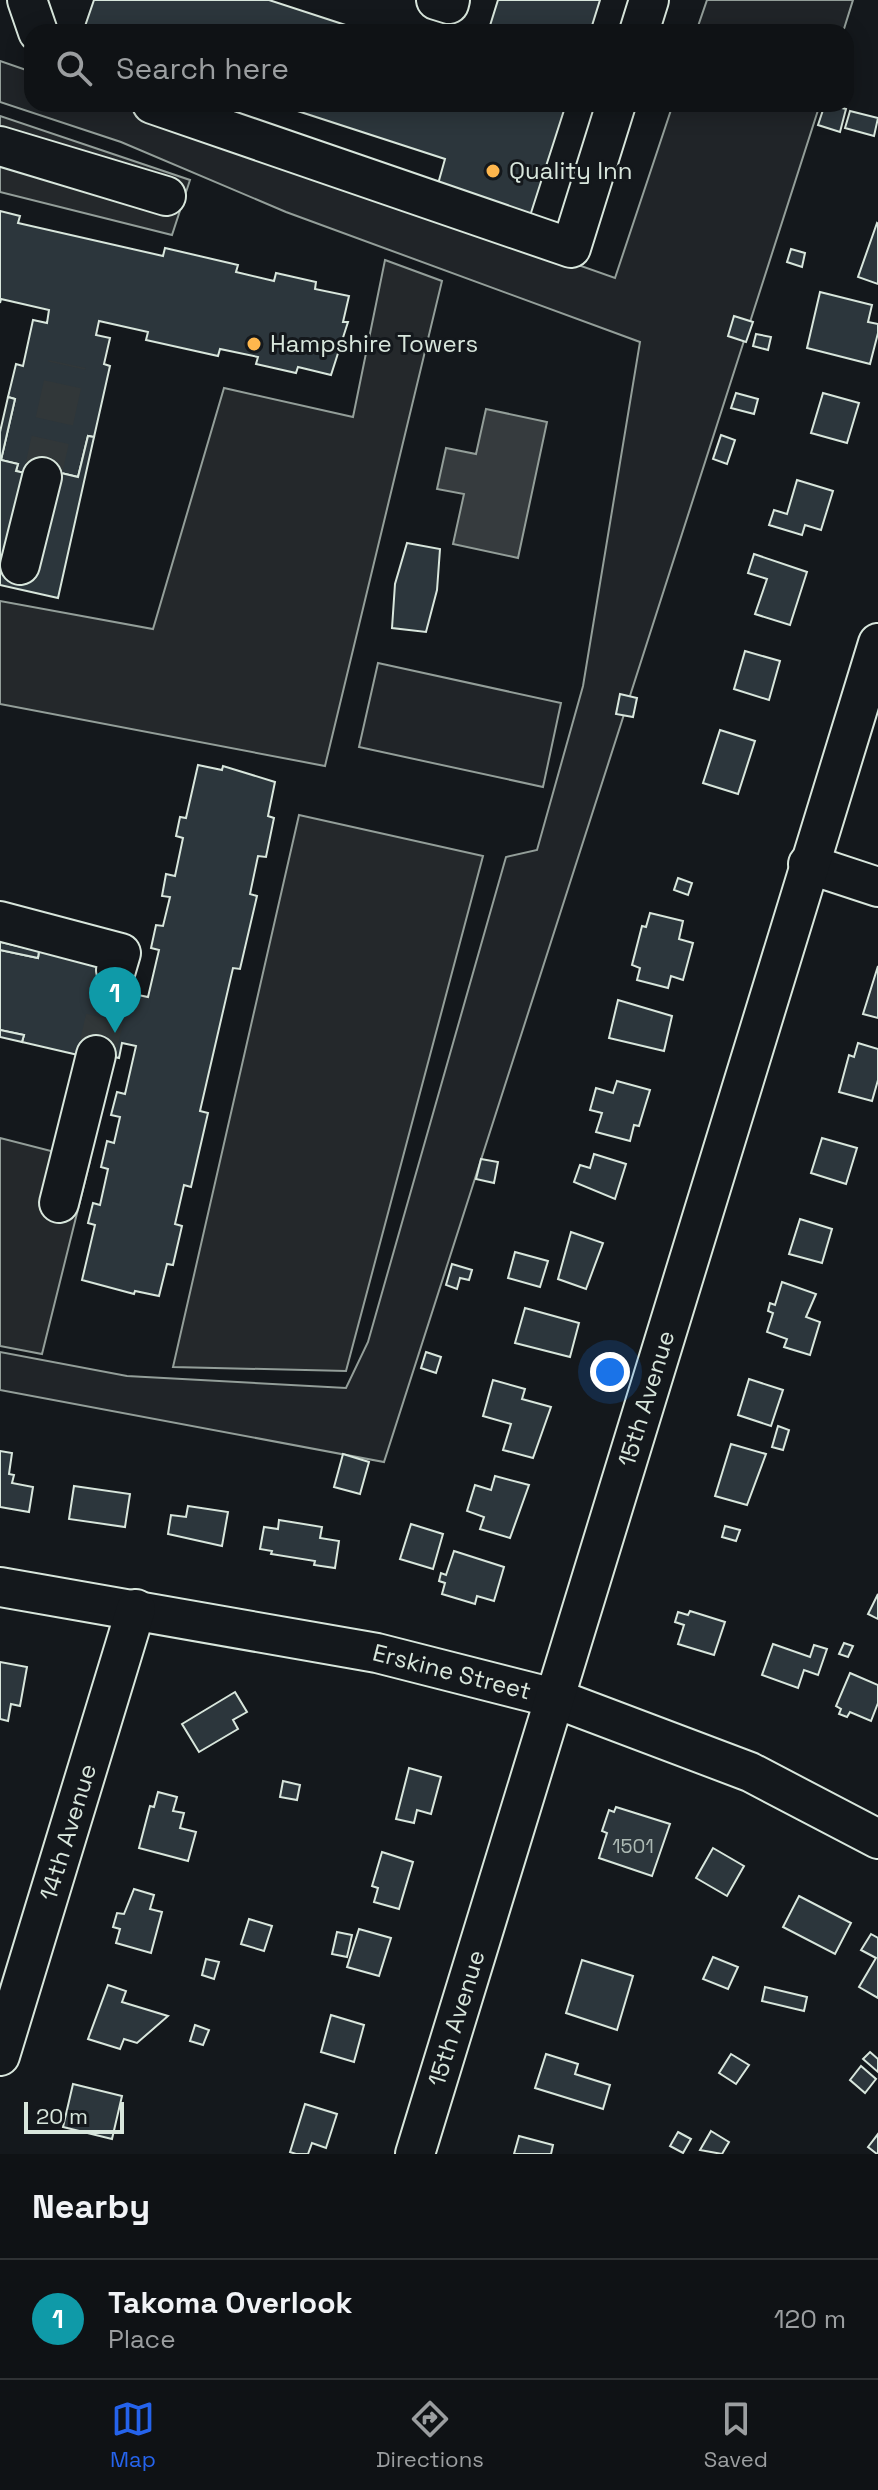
<!DOCTYPE html>
<style>
body{margin:0;font-family:"Space Grotesk",sans-serif;background:#1d2022;color:#f1f3f6}
.scale{position:absolute;left:24px;bottom:20px;width:100px;box-sizing:border-box;padding-left:8px;border:4px solid #d8e6dc;border-top:0;font-size:22px;line-height:28px;white-space:nowrap;color:#d8e6dc;-webkit-text-stroke:6px #14181c;paint-order:stroke}
.you{position:absolute;left:610px;top:1372px;width:28px;height:28px;margin:-20px;border:6px solid #fff;border-radius:50%;background:#1a73e8;box-shadow:0 0 0 12px #1a73e833}
.badge{display:grid;place-items:center;width:52px;height:52px;border-radius:50%;background:#2563eb;color:#fff;font-size:26px;font-weight:700}
.pin{position:absolute;translate:-50% -66px;filter:drop-shadow(0 2px 4px #0008)}
.pin::after{content:'';position:absolute;top:42px;width:28px;height:24px;background:inherit;clip-path:polygon(0 0,100% 0,50% 100%)}
.list{margin:0;padding:0;list-style:none}
h2{display:flex;justify-content:space-between;align-items:center;height:104px;margin:0;padding:0 32px;font-size:34px}
h2 small{font-size:26px;font-weight:400;color:#9b9ea0}
.list li{display:grid;grid-template-columns:52px 1fr auto;gap:24px;align-items:center;box-sizing:border-box;height:120px;padding:0 32px;border-top:2px solid #2f3234}
.list b{display:block;font-size:30px;white-space:nowrap}
.list p{margin:0;font-size:26px;white-space:nowrap;color:#9b9ea0}
.list em{font-size:26px;font-style:normal;color:#9b9ea0}
.icon{flex:none;width:44px;height:44px;fill:none;stroke:currentColor;stroke-width:2;stroke-linecap:round;stroke-linejoin:round}
.map{position:relative;flex:none;width:878px;height:2154px;overflow:hidden}
.search{position:absolute;background:#0f1215;box-shadow:0 4px 20px #0003;left:24px;right:24px;top:24px;height:88px;display:flex;align-items:center;gap:20px;box-sizing:border-box;padding:0 28px;border-radius:24px;color:#9b9ea0;font-size:30px}
.sheet{height:224px;background:#0f1215}
nav{display:flex;justify-content:space-around;align-items:center;box-sizing:border-box;height:112px;border-top:2px solid #2f3234;background:#0f1215;font-size:22px;color:#9b9ea0}
nav a{display:grid;justify-items:center;gap:4px}
nav .on{color:#2563eb}
.map>svg:first-child{display:block}
.green{fill:#202428;stroke:#939e99;stroke-width:2}
.parking{fill:#24282b;stroke:#939e99;stroke-width:2}
.water{fill:#363b3e;stroke:#939e99;stroke-width:2}
.building{fill:#2c363c;stroke:#d8e6dc;stroke-width:2}
.lines{fill:none;stroke-linecap:round;stroke-linejoin:round}
.minor-tunnel{stroke:#313739;stroke-width:38;stroke-dasharray:38 19;stroke-linecap:butt}
.minor-casing{stroke:#d8e6dc;stroke-width:42}
.minor{stroke:#14181c;stroke-width:38}
.poi-dot{fill:#ffb74d;stroke:#14181c;stroke-width:3}
.labels{text-anchor:middle;stroke-width:6;stroke-linejoin:round;paint-order:stroke}
.number-label{font-size:20px;fill:#adbab4}
.poi-label{font-size:24px;fill:#d8e6dc;stroke:#14181c;text-anchor:start}
.street-label{font-size:24px;fill:#d8e6dc;stroke:#14181c}
</style>
<div class="map">
<svg width="878" height="2154" viewBox="0 0 878 2154">
<rect width="100%" height="100%" fill="#14181c"/>
<!-- green -->
<g class="green">
<polygon points="707,0 853,0 843,32 696,32"/>
<polygon points="0,61 32,72 32,104 122,104 615,278 673,104 820,104 384,1462 0,1390 0,1352 127,1376 346,1388 368,1342 506,857 537,850 583,686 640,342 286,212 121,142 0,102"/>
<polygon points="378,663 561,703 543,787 359,747"/>
</g>
<!-- parking -->
<g class="parking">
<polygon points="0,116 190,180 172,235 0,192"/>
<polygon points="385,260 442,281 325,766 0,704 0,601 153,629 224,388 353,417"/>
<polygon points="299,815 483,856 346,1371 173,1367"/>
<polygon points="0,1138 90,1161 42,1354 0,1346"/>
</g>
<!-- water -->
<polygon class="water" points="486,409 547,422 518,558 453,544 464,494 437,489 446,448 476,454"/>
<!-- building -->
<g class="building">
<polygon points="94,0 269,0 367,32 83,32"/>
<polygon points="498,0 600,0 590,32 488,32"/>
<polygon points="276,104 566,104 529,219 438,184 445,159"/>
<polygon points="825,104 846,109 840,132 818,125"/>
<polygon points="850,111 878,118 874,136 845,128"/>
<polygon points="0,211 20,216 18,223 163,256 165,248 238,265 236,272 274,281 276,273 316,282 315,289 349,296 343,322 348,322 331,375 298,367 296,373 256,364 258,357 220,349 218,356 146,340 148,332 99,321 96,335 110,338 104,364 110,366 94,437 88,436 78,477 61,473 59,481 16,471 18,464 1,460 15,399 8,397 16,364 23,366 33,320 47,323 49,310 1,299 0,303"/>
<polygon points="877,223 878,224 878,284 858,277"/>
<polygon points="791,249 805,253 802,267 787,262"/>
<polygon points="820,292 872,305 868,322 878,324 878,333 870,364 807,348"/>
<polygon points="734,316 753,322 746,342 728,336"/>
<polygon points="756,334 771,337 768,350 753,346"/>
<polygon points="736,393 758,399 754,414 731,408"/>
<polygon points="823,393 859,403 847,443 811,433"/>
<polygon points="8,397 15,399 1,460 18,464 16,471 59,481 61,473 78,477 88,436 94,437 58,598 0,585 0,432"/>
<polygon points="721,435 735,440 727,464 713,459"/>
<polygon points="797,480 833,491 821,530 805,525 802,535 769,525 774,510 787,514"/>
<polygon points="407,543 440,549 437,590 426,632 392,628 395,584"/>
<polygon points="754,554 807,572 790,625 755,614 767,579 748,573"/>
<polygon points="745,651 780,661 769,700 734,689"/>
<polygon points="620,694 637,698 633,717 616,714"/>
<polygon points="720,730 755,741 738,794 703,783"/>
<polygon points="198,765 222,770 223,766 275,782 268,816 274,818 266,857 258,856 250,894 257,896 240,969 233,968 200,1111 208,1113 191,1187 184,1185 175,1224 182,1226 173,1265 167,1264 159,1296 135,1291 134,1294 82,1280 95,1225 88,1223 93,1203 100,1205 108,1169 101,1167 107,1141 114,1143 120,1117 111,1115 117,1092 125,1094 136,1046 122,1043 119,1058 92,1052 91,1058 22,1042 24,1035 0,1030 0,950 38,958 39,951 111,968 110,975 136,981 133,994 148,997 159,950 151,948 156,925 163,926 170,897 162,896 166,874 175,876 183,838 176,836 180,817 186,818"/>
<polygon points="678,878 692,883 688,895 674,890"/>
<polygon points="650,913 683,921 679,939 693,943 683,980 671,976 668,988 637,980 640,968 632,965 642,926 646,927"/>
<polygon points="0,942 39,951 38,958 0,950"/>
<polygon points="878,966 878,1018 863,1014"/>
<polygon points="618,1000 672,1016 664,1051 609,1038"/>
<polygon points="0,1030 24,1035 22,1042 0,1037"/>
<polygon points="858,1043 878,1049 878,1080 872,1101 839,1092 849,1055 854,1057"/>
<polygon points="617,1081 650,1090 639,1126 634,1125 630,1141 596,1132 602,1113 590,1110 596,1088 613,1093"/>
<polygon points="822,1138 857,1148 846,1184 811,1173"/>
<polygon points="594,1154 626,1164 615,1199 574,1182 580,1165 590,1168"/>
<polygon points="481,1159 498,1162 494,1183 476,1179"/>
<polygon points="800,1219 832,1229 822,1263 789,1254"/>
<polygon points="571,1232 603,1243 586,1289 558,1279"/>
<polygon points="515,1252 548,1261 540,1287 508,1278"/>
<polygon points="452,1264 472,1270 469,1280 460,1278 457,1289 446,1285"/>
<polygon points="782,1282 816,1294 806,1317 820,1322 810,1355 784,1347 787,1339 767,1332 773,1313 768,1311 770,1303 775,1305"/>
<polygon points="525,1308 579,1323 570,1357 515,1343"/>
<polygon points="426,1352 441,1357 436,1373 421,1368"/>
<polygon points="749,1379 783,1390 771,1426 738,1415"/>
<polygon points="493,1380 525,1389 522,1399 551,1407 533,1458 503,1450 511,1424 483,1416"/>
<polygon points="778,1426 789,1430 783,1450 772,1447"/>
<polygon points="731,1444 766,1454 747,1505 715,1496"/>
<polygon points="0,1451 12,1453 9,1474 14,1475 12,1483 33,1487 29,1512 0,1507"/>
<polygon points="343,1454 369,1462 360,1494 334,1487"/>
<polygon points="495,1476 529,1485 510,1538 480,1529 484,1517 467,1511 475,1485 491,1490"/>
<polygon points="74,1486 130,1494 125,1527 69,1519"/>
<polygon points="188,1506 228,1512 222,1546 168,1534 171,1515 186,1517"/>
<polygon points="279,1520 322,1527 320,1538 339,1541 335,1568 314,1565 315,1561 271,1554 272,1551 260,1549 264,1527 278,1529"/>
<polygon points="411,1524 443,1534 433,1569 400,1559"/>
<polygon points="725,1526 740,1530 736,1541 722,1537"/>
<polygon points="454,1551 504,1567 494,1601 477,1596 475,1604 442,1594 445,1583 439,1581 441,1573 446,1575"/>
<polygon points="878,1594 878,1619 868,1614"/>
<polygon points="690,1611 725,1622 714,1655 678,1644 684,1625 675,1622 678,1612 688,1615"/>
<polygon points="844,1643 853,1646 848,1657 839,1654"/>
<polygon points="773,1644 810,1657 814,1645 827,1649 818,1675 804,1670 798,1688 762,1675"/>
<polygon points="0,1662 27,1667 20,1706 11,1704 8,1721 0,1719"/>
<polygon points="850,1673 878,1685 878,1703 871,1721 850,1712 847,1717 839,1714 841,1709 836,1706"/>
<polygon points="235,1692 247,1712 233,1720 238,1729 199,1752 182,1724"/>
<polygon points="409,1768 441,1777 431,1814 417,1810 414,1823 396,1819"/>
<polygon points="283,1781 300,1785 297,1800 280,1797"/>
<polygon points="158,1792 177,1797 173,1811 184,1813 180,1828 196,1832 188,1861 139,1848 150,1806 154,1807"/>
<polygon points="616,1807 670,1824 652,1876 599,1858 607,1833 602,1831 609,1810 614,1812"/>
<polygon points="713,1848 744,1866 727,1896 696,1878"/>
<polygon points="382,1852 413,1862 399,1909 374,1902 378,1888 372,1886"/>
<polygon points="134,1889 154,1895 150,1909 162,1912 151,1953 116,1943 120,1929 113,1927 117,1913 124,1914"/>
<polygon points="799,1896 851,1923 835,1954 783,1927"/>
<polygon points="249,1919 272,1926 264,1951 241,1944"/>
<polygon points="359,1929 391,1938 379,1976 347,1967"/>
<polygon points="337,1932 352,1935 347,1957 332,1954"/>
<polygon points="871,1934 878,1938 878,1998 859,1987 876,1958 861,1950"/>
<polygon points="713,1957 738,1967 728,1989 703,1979"/>
<polygon points="206,1959 219,1962 214,1979 202,1975"/>
<polygon points="582,1960 633,1976 617,2030 566,2013"/>
<polygon points="108,1985 126,1991 122,2002 168,2016 137,2043 124,2039 120,2049 88,2039"/>
<polygon points="765,1987 807,1997 804,2011 762,2001"/>
<polygon points="331,2015 364,2025 354,2062 321,2052"/>
<polygon points="195,2025 209,2030 203,2045 190,2041"/>
<polygon points="870,2052 878,2059 878,2072 863,2059"/>
<polygon points="546,2054 578,2064 575,2074 610,2085 603,2109 535,2088"/>
<polygon points="731,2054 749,2065 736,2084 719,2073"/>
<polygon points="861,2066 876,2079 865,2093 850,2080"/>
<polygon points="73,2084 122,2096 112,2139 63,2127"/>
<polygon points="305,2104 337,2114 326,2148 312,2143 308,2154 296,2154 290,2152"/>
<polygon points="711,2131 729,2142 722,2154 700,2150"/>
<polygon points="678,2132 691,2139 683,2153 670,2146"/>
<polygon points="878,2134 878,2154 877,2154 868,2147"/>
<polygon points="519,2136 553,2145 551,2154 514,2154"/>
</g>
<g class="lines">
<!-- minor-tunnel -->
<g class="minor-tunnel">
<polyline points="42,477 67,364"/>
<polyline points="96,1055 116,970"/>
</g>
<defs>
<g id="minor">
<polyline points="27,0 38,32"/>
<polyline points="436,0 449,4 450,0"/>
<polyline points="639,32 649,0"/>
<polyline points="152,104 571,248 616,104"/>
<polyline points="0,146 166,196"/>
<polyline points="20,565 42,477"/>
<polyline points="808,864 878,887"/>
<polyline points="0,921 121,953 116,970"/>
<polyline points="59,1203 96,1055"/>
<path id="s1" d="M0 1587 377 1653 554 1698 750 1772 878 1839"/>
<path id="s2" d="M0 2056 136 1609"/>
<path id="s3" d="M415 2154 878 643"/>
</g>
</defs>
<!-- minor casing -->
<use href="#minor" class="minor-casing"/>
<!-- minor -->
<use href="#minor" class="minor"/>
</g>
<!-- markers -->
<g class="poi-dot">
<circle cx="493" cy="171" r="8"/>
<circle cx="254" cy="344" r="8"/>
</g>
<g class="labels">
<!-- number labels -->
<g class="number-label">
<text x="633" y="1853">1501</text>
</g>
<!-- poi labels -->
<g class="poi-label">
<text x="509" y="179">Quality Inn</text>
<text x="270" y="352">Hampshire Towers</text>
</g>
<!-- street labels -->
<g class="street-label">
<text dy="8" stroke="none"><textPath href="#s3" startOffset="790">15th Avenue</textPath></text>
<text dy="8" stroke="none"><textPath href="#s1" startOffset="460">Erskine Street</textPath></text>
<text dy="8" stroke="none"><textPath href="#s2" startOffset="234">14th Avenue</textPath></text>
<text dy="8" stroke="none"><textPath href="#s3" startOffset="142">15th Avenue</textPath></text>
</g>
</g>
</svg>
<div class="scale">20 m</div>
<div class="you"></div>
<div class="pin badge" style="left:115px;top:1033px;background:#0f9aa8">1</div>
<div class="search"><svg class="icon" aria-label="search" viewBox="0 0 24 24"><circle cx="10" cy="10" r="6"/><path d="M15 15l6 6"/></svg>Search here</div>
</div>
<section class="sheet">
<h2>Nearby<small></small></h2>
<ul class="list">
<li><span class="badge" style="background:#0f9aa8">1</span><div><b>Takoma Overlook</b><p>Place</p></div><em>120 m</em></li>
</ul>
</section>
<nav>
<a class="on"><svg class="icon" aria-label="map" viewBox="0 0 24 24"><path d="M3 6l6-2 6 2 6-2v14l-6 2-6-2-6 2zM9 4v14M15 6v14"/></svg>Map</a>
<a><svg class="icon" aria-label="directions" viewBox="0 0 24 24"><path d="M12 3l9 9-9 9-9-9zM9 14v-3h6M13 9l2 2-2 2"/></svg>Directions</a>
<a><svg class="icon" aria-label="saved" viewBox="0 0 24 24"><path d="M7 4h10v16l-5-4-5 4z"/></svg>Saved</a>
</nav>
